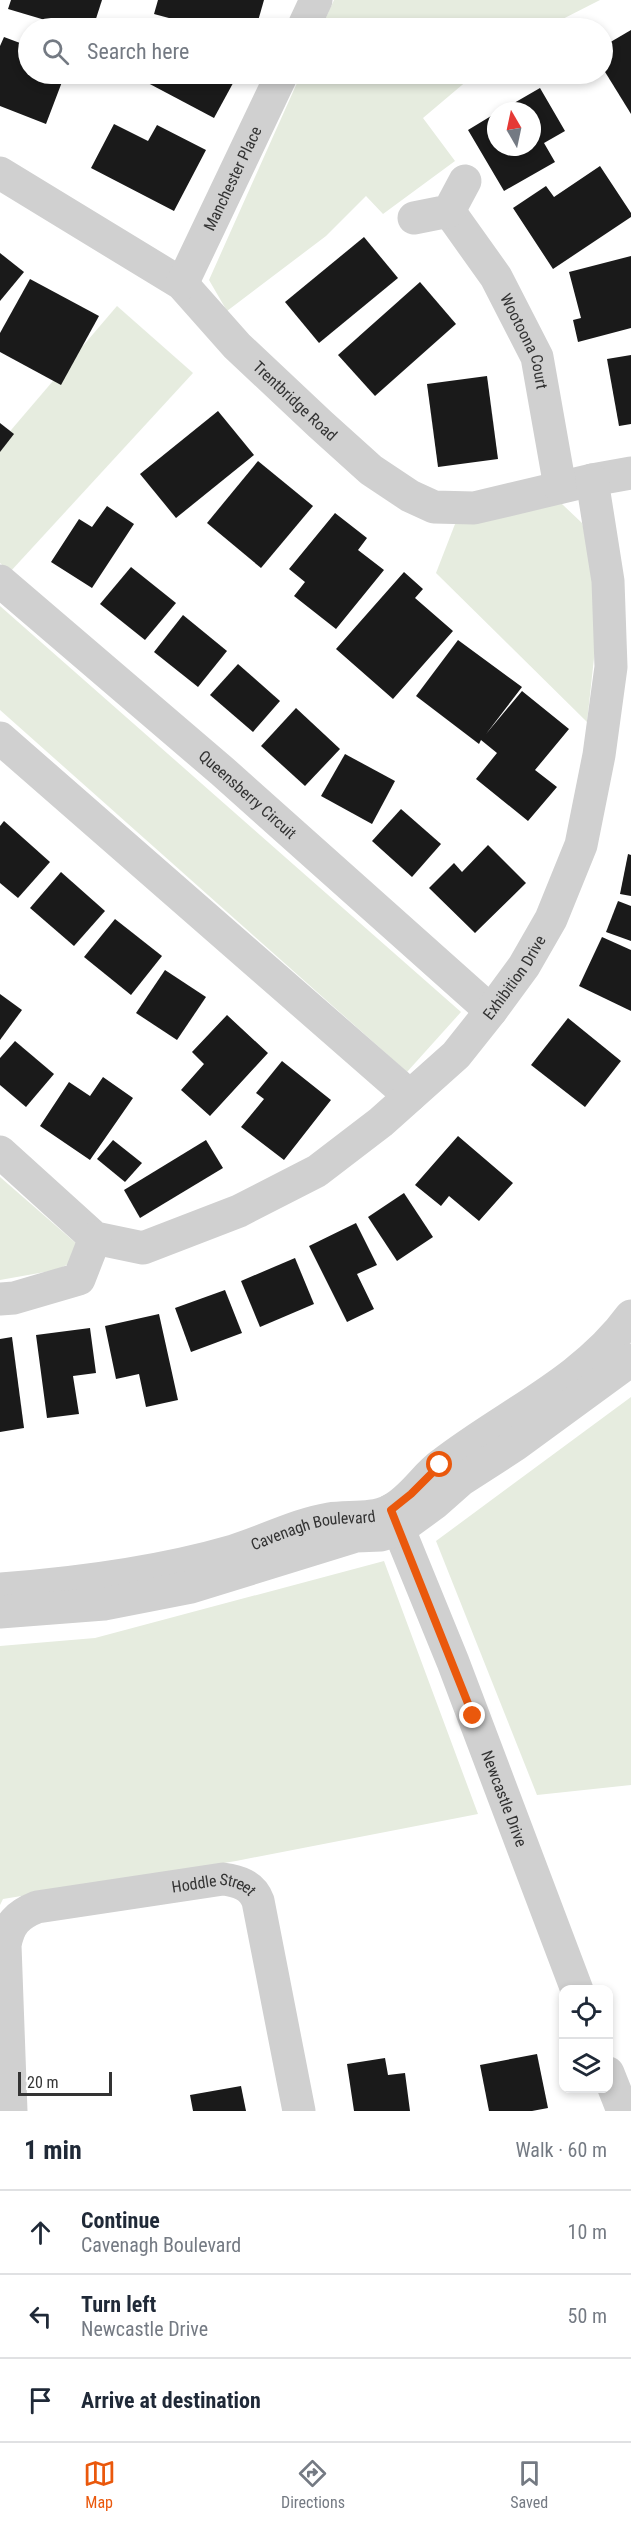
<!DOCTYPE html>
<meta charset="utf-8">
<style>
body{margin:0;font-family:"Roboto Condensed",sans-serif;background:#f2f2f3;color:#1f2937}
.controls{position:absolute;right:18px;bottom:18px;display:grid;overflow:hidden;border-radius:12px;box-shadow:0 3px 9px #0003}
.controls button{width:54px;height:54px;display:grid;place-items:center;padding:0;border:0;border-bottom:2px solid #e0e1e3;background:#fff;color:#1f2937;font:30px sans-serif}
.compass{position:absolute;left:487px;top:102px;width:54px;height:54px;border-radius:50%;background:#fff;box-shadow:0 3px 9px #0003;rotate:351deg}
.scale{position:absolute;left:18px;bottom:15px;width:94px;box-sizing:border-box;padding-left:6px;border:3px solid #333;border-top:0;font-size:16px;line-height:21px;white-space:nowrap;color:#333;-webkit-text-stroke:4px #fff;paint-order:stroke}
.stop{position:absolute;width:18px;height:18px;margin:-14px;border:4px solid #ea580c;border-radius:50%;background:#fff}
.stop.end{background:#ea580c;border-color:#fff;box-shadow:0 2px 6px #0008}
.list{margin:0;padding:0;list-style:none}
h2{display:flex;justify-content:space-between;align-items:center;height:78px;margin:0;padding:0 24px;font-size:26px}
h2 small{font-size:20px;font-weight:400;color:#747a83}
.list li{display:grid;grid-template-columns:39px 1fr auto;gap:18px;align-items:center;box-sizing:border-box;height:84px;padding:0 24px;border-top:2px solid #e0e1e3}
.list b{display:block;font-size:22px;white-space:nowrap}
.list p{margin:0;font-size:20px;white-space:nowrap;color:#747a83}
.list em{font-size:20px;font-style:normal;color:#747a83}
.icon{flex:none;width:33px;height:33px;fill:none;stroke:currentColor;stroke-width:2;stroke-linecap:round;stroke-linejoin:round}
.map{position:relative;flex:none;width:631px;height:2111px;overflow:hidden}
.search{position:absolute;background:#fff;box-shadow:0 3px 9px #0003;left:18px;right:18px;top:18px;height:66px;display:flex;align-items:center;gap:15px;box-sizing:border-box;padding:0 21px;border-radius:33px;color:#747a83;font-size:22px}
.sheet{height:330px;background:#fff}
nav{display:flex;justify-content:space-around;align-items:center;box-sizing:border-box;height:84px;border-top:2px solid #e0e1e3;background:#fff;font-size:16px;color:#747a83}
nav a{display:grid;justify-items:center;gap:3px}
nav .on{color:#ea580c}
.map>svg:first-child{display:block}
.green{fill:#e6ecdf}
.building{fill:#1a1a1a}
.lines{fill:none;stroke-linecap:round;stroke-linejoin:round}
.street{stroke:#d0d0d0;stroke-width:33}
.route{stroke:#ea580c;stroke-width:8}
.labels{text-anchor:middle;stroke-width:6;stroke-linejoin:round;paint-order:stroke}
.street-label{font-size:16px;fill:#333;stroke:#fff}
</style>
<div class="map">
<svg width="631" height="2111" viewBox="0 0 631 2111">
<rect width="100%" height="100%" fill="#fff"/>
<!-- green -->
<g class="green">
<polygon points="334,0 600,0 545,28 321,28"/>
<polygon points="301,74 475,74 423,118 455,161 383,214 366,196 326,236 227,311 209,280"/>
<polygon points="117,306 193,373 10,572 0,563 0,443"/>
<polygon points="562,504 582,523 593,563 595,649 587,722 436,573 455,524 509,508"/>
<polygon points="0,606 461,1012 407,1072 0,710"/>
<polygon points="0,1177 78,1245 75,1261 56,1270 0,1280"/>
<polygon points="631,1397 631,1785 537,1795 436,1541"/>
<polygon points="384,1561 478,1814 236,1861 3,1899 0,1905 0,1646 95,1638"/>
</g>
<!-- building -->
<g class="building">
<polygon points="11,0 102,0 93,28 72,28 8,9"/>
<polygon points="158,0 264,0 256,28 206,28 154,14"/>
<polygon points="631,30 631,114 602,67 602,47"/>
<polygon points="4,37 28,46 28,74 65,74 46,124 0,106 0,46"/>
<polygon points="150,74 238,74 214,118 146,82"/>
<polygon points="540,88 565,131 544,143 555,162 504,191 468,130 496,113 496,147 532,147 532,111 500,111"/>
<polygon points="114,124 148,141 157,125 206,150 174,211 91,168"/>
<polygon points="600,166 631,213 631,217 553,269 513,208 546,186 554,197"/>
<polygon points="364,237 398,278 319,343 285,302"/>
<polygon points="0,253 24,272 0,301"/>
<polygon points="631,256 631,328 578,342 573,320 581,318 569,272"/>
<polygon points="30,279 99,316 61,385 0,352 0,333"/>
<polygon points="420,282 456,324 375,396 338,355"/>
<polygon points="631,355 631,424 619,426 607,359"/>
<polygon points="487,376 498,459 438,467 427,384"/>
<polygon points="218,411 254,455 176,518 140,474"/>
<polygon points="0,423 14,434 0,452"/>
<polygon points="258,461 313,506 261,568 207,523"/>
<polygon points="107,506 134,524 92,588 51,562 79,519 92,527"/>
<polygon points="335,513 367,538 358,550 384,570 336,629 294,596 305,582 289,569"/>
<polygon points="131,567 176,603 145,640 100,604"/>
<polygon points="404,572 423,589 415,598 453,631 393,699 336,649"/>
<polygon points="183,615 227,651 198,687 154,652"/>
<polygon points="458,640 522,687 486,734 522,691 569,729 535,770 557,787 528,821 476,779 497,753 481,740 479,744 416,696"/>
<polygon points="238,664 280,701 253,732 210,695"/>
<polygon points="296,708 340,749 305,786 261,746"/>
<polygon points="345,754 395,781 372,824 321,796"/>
<polygon points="401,809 441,844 412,877 372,841"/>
<polygon points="4,821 50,862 18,898 0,883 0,826"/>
<polygon points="488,845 526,883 475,933 429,888 454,863 462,872"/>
<polygon points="628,854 631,855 631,896 620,894"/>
<polygon points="61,872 105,911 74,946 30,908"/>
<polygon points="618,901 631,906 631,941 606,932"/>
<polygon points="115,919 162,956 131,995 84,957"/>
<polygon points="602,937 631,950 631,1011 579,986"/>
<polygon points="165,970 206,997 177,1040 136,1013"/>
<polygon points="0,994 22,1010 0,1040"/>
<polygon points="227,1015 268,1053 210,1116 181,1090 204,1064 192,1052"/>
<polygon points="568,1018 621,1061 585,1107 531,1065"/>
<polygon points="15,1041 54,1074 26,1107 0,1085 0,1058"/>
<polygon points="282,1061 331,1100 284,1160 241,1127 264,1099 256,1093"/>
<polygon points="103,1077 133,1098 90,1160 40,1126 69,1082 90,1096"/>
<polygon points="458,1136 513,1183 479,1221 449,1196 441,1206 415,1185"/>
<polygon points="113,1140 142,1163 125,1182 97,1159"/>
<polygon points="206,1140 223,1168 140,1218 124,1190"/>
<polygon points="404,1193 433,1237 397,1261 368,1217"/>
<polygon points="356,1223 377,1265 357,1274 374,1309 347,1322 309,1246"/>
<polygon points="295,1258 314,1304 260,1327 241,1281"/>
<polygon points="225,1290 242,1333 191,1352 175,1308"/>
<polygon points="159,1314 178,1400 146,1407 139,1374 116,1379 105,1326"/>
<polygon points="90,1328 96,1373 73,1376 79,1414 47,1418 36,1335"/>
<polygon points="12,1337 24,1428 0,1432 0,1339"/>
<polygon points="537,2054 548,2108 532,2111 489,2111 480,2065"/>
<polygon points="385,2058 388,2075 405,2073 410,2111 354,2111 347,2064"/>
<polygon points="241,2086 246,2111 193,2111 190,2095"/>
</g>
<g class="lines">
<!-- street -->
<g class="street">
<polyline points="303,28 316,0"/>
<path id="s1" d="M0 173 182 284 237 346 320 424 371 470 410 496 434 507 474 508 592 480 631 473"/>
<path id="s2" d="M449 211 496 277 537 357 560 487"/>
<polyline points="414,218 449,211 465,181"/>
<path id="s3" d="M182 284 282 74"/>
<path id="s4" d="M0 581 222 771 491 1011"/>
<polyline points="0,738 410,1096"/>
<path id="s5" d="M0 1152 95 1238 143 1248 239 1211 317 1171 381 1122 456 1055 491 1011 524 966 551 919 581 845 599 755 611 667 608 581 592 480"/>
<polyline points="0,1299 14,1298 79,1279 95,1238"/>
<path id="s6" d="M391 1510 453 1662 577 1990"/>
<path id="s7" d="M0 1589C79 1583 157 1573 233 1551 263 1542 298 1524 329 1519 349 1516 372 1520 391 1510 412 1499 424 1477 442 1464 505 1415 583 1382 631 1316"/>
<polyline points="0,1612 104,1604 191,1587 356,1536 381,1535 398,1530 435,1503 461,1480 515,1445 631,1360"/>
<polyline points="608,2073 623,2111"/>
<path id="s8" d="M11 2111 5 1945C9 1924 17 1915 37 1907L223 1879C238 1881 252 1885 258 1901L299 2111"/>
</g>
</g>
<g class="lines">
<!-- route -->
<polyline class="route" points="440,1465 411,1494 391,1510 473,1716"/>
</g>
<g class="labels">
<!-- street labels -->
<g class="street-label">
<text dy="6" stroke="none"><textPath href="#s3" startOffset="117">Manchester Place</textPath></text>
<text dy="6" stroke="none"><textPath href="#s2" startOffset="152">Wootoona Court</textPath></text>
<text dy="6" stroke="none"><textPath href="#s1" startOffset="376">Trentbridge Road</textPath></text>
<text dy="6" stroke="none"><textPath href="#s4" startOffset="327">Queensberry Circuit</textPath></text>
<text dy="6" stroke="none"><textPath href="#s5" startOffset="646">Exhibition Drive</textPath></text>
<text dy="6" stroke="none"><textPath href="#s7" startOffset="320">Cavenagh Boulevard</textPath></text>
<text dy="6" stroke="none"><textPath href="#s6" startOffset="310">Newcastle Drive</textPath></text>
<text dy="6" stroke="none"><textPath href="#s8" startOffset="398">Hoddle Street</textPath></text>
</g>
</g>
</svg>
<div class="controls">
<button><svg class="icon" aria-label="locate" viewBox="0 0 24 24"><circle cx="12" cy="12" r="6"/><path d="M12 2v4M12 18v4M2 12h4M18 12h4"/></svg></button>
<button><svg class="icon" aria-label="layers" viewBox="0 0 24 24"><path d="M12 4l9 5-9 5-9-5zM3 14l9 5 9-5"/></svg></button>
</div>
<svg class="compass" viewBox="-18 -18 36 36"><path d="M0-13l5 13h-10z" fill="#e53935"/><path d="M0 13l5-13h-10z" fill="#747a83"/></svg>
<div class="scale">20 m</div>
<div class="stop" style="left:440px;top:1465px"></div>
<div class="stop end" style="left:473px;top:1716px"></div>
<div class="search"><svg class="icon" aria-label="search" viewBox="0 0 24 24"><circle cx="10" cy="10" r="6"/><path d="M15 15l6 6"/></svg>Search here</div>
</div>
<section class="sheet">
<h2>1 min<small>Walk · 60 m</small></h2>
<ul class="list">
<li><svg class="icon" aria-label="ahead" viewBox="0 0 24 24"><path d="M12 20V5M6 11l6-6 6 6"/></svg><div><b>Continue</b><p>Cavenagh Boulevard</p></div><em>10 m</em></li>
<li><svg class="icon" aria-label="left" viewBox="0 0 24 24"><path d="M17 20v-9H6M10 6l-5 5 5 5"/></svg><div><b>Turn left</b><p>Newcastle Drive</p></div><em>50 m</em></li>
<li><svg class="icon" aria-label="arrive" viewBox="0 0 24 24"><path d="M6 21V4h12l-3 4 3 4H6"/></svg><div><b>Arrive at destination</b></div></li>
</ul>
</section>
<nav>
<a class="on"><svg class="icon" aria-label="map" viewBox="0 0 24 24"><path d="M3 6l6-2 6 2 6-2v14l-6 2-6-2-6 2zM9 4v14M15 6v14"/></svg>Map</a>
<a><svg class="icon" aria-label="directions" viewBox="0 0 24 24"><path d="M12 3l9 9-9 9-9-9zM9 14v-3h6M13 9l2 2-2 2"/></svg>Directions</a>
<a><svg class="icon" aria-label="saved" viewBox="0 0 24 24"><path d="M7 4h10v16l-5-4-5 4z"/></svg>Saved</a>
</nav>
